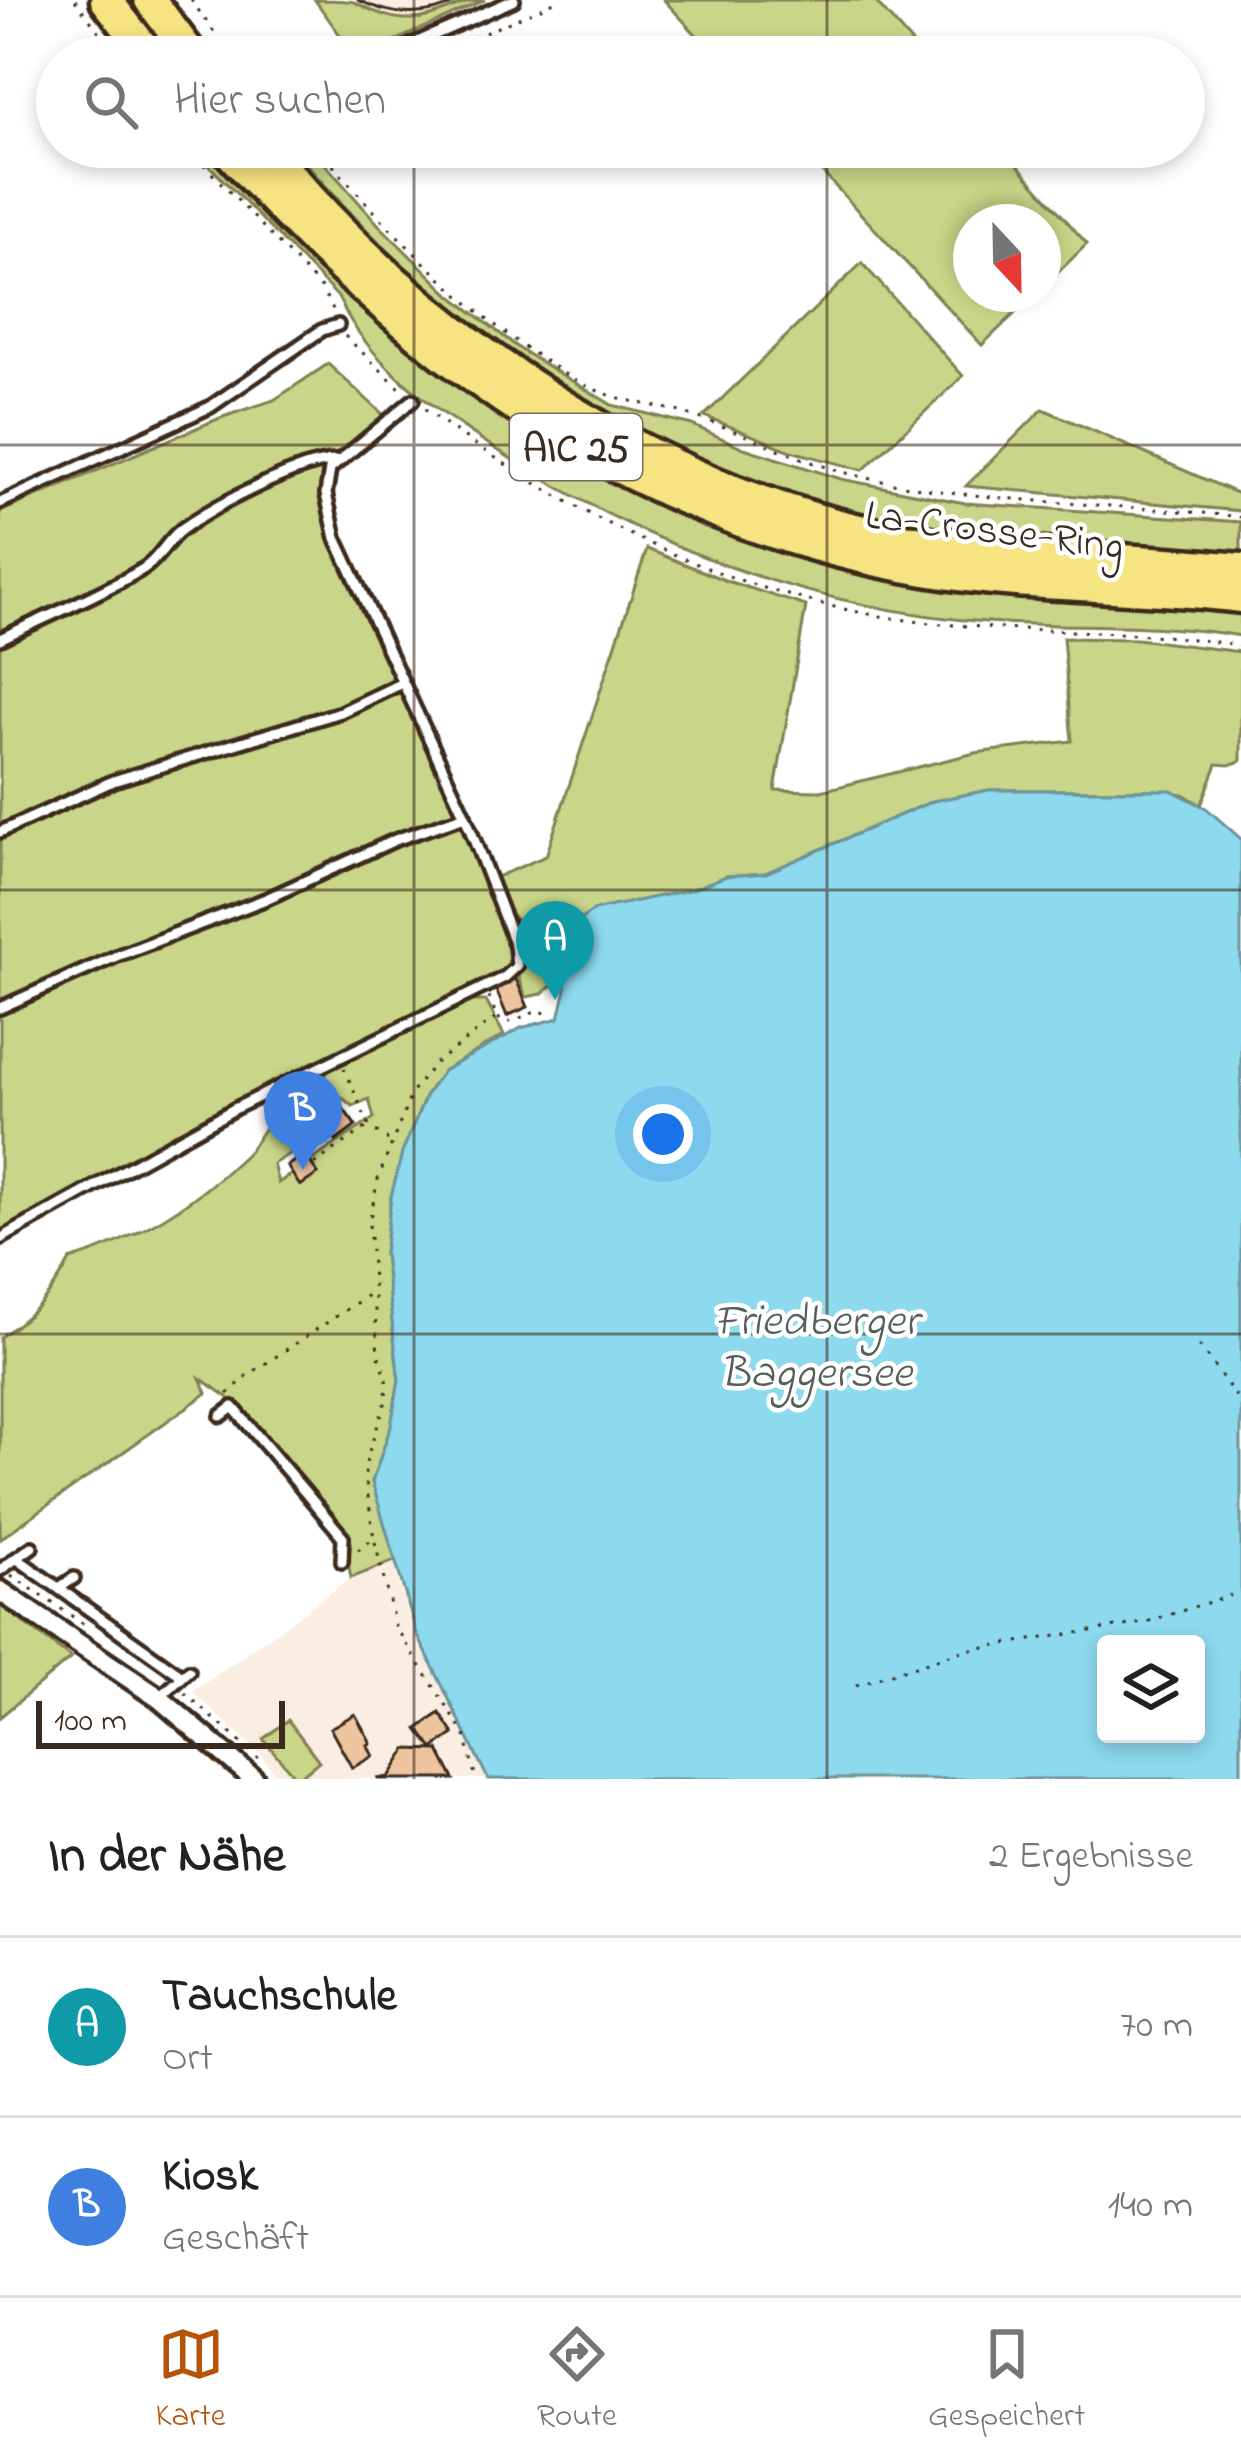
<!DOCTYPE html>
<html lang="de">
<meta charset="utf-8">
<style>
body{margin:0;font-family:"Indie Flower",sans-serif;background:#f2f2f2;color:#202124}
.controls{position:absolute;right:36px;bottom:36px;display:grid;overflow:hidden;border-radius:12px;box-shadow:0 6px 18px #0003}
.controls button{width:108px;height:108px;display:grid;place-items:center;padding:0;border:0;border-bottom:3px solid #e0e0e0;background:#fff;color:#202124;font:60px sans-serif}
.compass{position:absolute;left:953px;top:204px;width:108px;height:108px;border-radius:50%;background:#fff;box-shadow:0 6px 18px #0003;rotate:158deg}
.scale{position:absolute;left:36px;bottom:30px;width:249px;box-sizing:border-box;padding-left:12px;border:6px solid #3b2a1e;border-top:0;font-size:33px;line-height:42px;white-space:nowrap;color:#3b2a1e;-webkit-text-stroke:9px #fff;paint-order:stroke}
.you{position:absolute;left:663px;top:1134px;width:42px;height:42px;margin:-30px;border:9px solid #fff;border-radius:50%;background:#1a73e8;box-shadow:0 0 0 18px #1a73e833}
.badge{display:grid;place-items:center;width:78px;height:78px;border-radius:50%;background:#b45309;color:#fff;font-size:39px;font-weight:700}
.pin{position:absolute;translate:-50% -99px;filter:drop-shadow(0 3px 6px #0008)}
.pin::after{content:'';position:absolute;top:63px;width:42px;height:36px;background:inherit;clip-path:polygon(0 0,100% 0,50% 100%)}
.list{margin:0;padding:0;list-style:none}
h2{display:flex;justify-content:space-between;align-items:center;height:156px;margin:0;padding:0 48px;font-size:51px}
h2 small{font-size:39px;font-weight:400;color:#757577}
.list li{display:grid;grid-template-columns:78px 1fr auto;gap:36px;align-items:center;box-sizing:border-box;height:180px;padding:0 48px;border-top:3px solid #e0e0e0}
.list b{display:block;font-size:45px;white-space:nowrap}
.list p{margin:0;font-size:39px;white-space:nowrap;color:#757577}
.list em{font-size:39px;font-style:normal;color:#757577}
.icon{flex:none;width:66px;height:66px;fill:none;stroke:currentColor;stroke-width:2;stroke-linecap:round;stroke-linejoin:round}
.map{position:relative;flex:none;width:1241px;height:1779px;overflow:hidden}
.search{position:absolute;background:#fff;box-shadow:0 6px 18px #0003;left:36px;right:36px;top:36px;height:132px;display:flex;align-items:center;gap:30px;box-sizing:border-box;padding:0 42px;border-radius:66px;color:#757577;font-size:45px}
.sheet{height:516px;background:#fff}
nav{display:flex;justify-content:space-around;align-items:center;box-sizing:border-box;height:168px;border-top:3px solid #e0e0e0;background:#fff;font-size:33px;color:#757577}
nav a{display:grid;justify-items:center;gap:6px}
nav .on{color:#b45309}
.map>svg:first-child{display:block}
.built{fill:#faeee2}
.green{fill:#c9d588;stroke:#828053;stroke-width:3;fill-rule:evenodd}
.water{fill:#8dd9ed;stroke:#6c939a;stroke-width:3;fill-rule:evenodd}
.building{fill:#efc59f;stroke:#3b2a1e;stroke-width:3}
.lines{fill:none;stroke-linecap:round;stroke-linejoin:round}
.service-casing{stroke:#3b2a1e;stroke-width:18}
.minor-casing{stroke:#3b2a1e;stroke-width:27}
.primary-casing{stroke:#3b2a1e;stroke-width:39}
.path{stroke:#3b2a1e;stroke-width:3;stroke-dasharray:3 9;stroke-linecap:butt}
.service{stroke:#fff;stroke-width:9}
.minor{stroke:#fff;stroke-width:18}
.primary{stroke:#f6e381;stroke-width:30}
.tram{stroke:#3b2a1e;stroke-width:3}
.grid{fill:none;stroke:#3b2a1e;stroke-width:3;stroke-opacity:0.55}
.labels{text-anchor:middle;stroke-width:9;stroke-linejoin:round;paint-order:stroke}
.shield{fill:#fff;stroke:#766a62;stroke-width:3}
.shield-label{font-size:39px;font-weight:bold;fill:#3b2a1e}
.street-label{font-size:42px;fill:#3b2a1e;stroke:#fff}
.water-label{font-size:45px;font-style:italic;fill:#545f5c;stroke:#fff}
</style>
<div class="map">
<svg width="1241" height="1779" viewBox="0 0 1241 1779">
<rect width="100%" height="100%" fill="#fff"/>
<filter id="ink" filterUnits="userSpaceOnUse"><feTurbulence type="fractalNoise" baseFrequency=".00833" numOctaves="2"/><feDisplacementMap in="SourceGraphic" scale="24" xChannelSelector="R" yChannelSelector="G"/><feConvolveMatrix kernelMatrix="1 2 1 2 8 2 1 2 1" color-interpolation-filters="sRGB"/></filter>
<g filter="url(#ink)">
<!-- built -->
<g class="built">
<polygon points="350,0 470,0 450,11 408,19 376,13"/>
<polygon points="397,1560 417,1634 488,1779 279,1779 260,1754 193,1692 351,1578"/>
</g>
<!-- green -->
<g class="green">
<path d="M315 0C327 0 343 0 354 2 373 11 388 19 409 19 437 20 459 0 485 0L359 57H346L336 50 345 42Z"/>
<polygon points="664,0 874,0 924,57 717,57"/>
<path d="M191 147H210L245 186 431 361 489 407 596 474 666 506 729 532 845 568 909 581 1241 610V636C1157 622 1071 628 986 622 808 608 641 545 493 447 433 408 368 364 338 297Z"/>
<path d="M292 147H310L379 225 447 292 521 350 612 405 692 425 744 448 841 479 965 503 1241 522V553C1113 548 986 545 861 519 633 472 438 322 292 147Z"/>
<polygon points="799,147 1002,147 1087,244 1043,287 1043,222 971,222 971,294 1035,294 982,345"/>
<polygon points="862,263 963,376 863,470 791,451 704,416"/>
<polygon points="328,364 387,418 327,463 322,499 329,535 461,817 514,964 229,1106 0,1234 0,512 220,418 274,400"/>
<polygon points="1043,409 1241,495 1241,511 966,486"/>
<polygon points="647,549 727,581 806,606 775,790 821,791 975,753 1072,741 1063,638 1137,639 1241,652 1241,761 1229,765 1217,764 1201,805 1183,794 1155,790 989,790 933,801 766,873 726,876 693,889 556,956 561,978 542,994 526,997 519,978 522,970 520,943 528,935 506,907 494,878 546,856"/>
<path d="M467 1001H486L504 1035 443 1071 426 1095 403 1153 391 1197 384 1254 399 1380 391 1426 372 1482 397 1560 351 1578 343 1537 228 1397 200 1378 207 1393 0 1539V1337C32 1316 53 1294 70 1260 135 1240 195 1203 244 1156 255 1146 261 1130 272 1120 298 1095 315 1105 330 1065ZM337 1094 353 1106 369 1099 374 1118 278 1183 273 1164 318 1136 305 1121Z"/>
<polygon points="0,1605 71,1658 0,1717"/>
<polygon points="288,1720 319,1761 297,1779 263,1739"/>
</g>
<!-- water -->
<path class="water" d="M989 790H1171L1206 808 1241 839V1779H488L417 1634 372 1482 391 1426 399 1380 384 1254 391 1197 402 1153 426 1095 443 1071 521 1028 559 1018 566 989 556 956 570 927 594 910 693 889 726 876 766 873 933 801ZM1106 1644H1196V1734H1106Z"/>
<!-- building -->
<g class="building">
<polygon points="516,979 528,1007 507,1016 495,987"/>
<polygon points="342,1107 356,1126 336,1141 322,1121"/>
<polygon points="305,1154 318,1174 300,1186 287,1166"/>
<polygon points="440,1713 454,1734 433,1749 418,1729"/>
<polygon points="355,1714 371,1743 367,1745 373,1756 352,1768 330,1728"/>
<polygon points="407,1749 439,1750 454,1779 377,1779 389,1777"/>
</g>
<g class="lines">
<defs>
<g id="service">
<polyline points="383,57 514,0"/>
<polyline points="0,503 210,407 322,330 338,325"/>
<path d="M0 639C47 616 98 596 143 569 159 559 167 540 182 529 214 506 298 462 335 461"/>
<polyline points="0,832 113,781 341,712 402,683"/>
<polyline points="0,1008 119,955 266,899 395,840 465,816"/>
<polyline points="0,1239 236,1108 505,977 517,966 515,945 465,816 336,538 326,494 330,469 413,400"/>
<polyline points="221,1416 233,1407 343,1537 342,1562"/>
<polyline points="16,1558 182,1676"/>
<polyline points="0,1570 32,1547"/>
<polyline points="59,1588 74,1578"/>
<polyline points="159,1698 189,1671"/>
</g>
<polyline id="minor" points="0,1591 159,1698 254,1779"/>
<g id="primary">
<polyline points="106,0 151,57"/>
<polyline points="150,0 193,57"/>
<path d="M225 147C416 363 636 521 925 570 1029 588 1136 584 1241 597"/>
<path d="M266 147C415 333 652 490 887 536 1004 558 1123 557 1241 569"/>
</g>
</defs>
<!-- service casing -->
<use href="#service" class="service-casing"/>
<!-- minor casing -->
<use href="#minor" class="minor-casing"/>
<!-- primary casing -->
<use href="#primary" class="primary-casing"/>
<!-- path -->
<g class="path">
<polyline points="75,0 84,12"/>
<polyline points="191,0 232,57"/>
<polyline points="90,20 118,57"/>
<polyline points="430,57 559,0"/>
<polyline points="187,147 321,288 334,311"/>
<path d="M317 147C393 235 473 320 574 379 613 402 646 402 687 414 745 432 798 462 859 476 983 505 1114 502 1241 517"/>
<polyline points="345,336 403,391"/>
<path d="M425 409C574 518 736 600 922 622 1028 634 1136 627 1241 646"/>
<polyline points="498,1018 507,1023 538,1011 551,1014"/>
<polyline points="344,1068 369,1126 391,1142"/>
<polyline points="314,1164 367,1127"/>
<polyline points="1199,1346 1241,1403"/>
<polyline points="228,1394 247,1376 371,1293"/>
<polyline points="375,1542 395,1626 465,1735 476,1779"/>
<polyline points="358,1550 374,1538 365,1476 367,1457 386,1401 387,1378 378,1354 369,1223 378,1179 412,1092 435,1063 497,1017 489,997"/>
<polyline points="11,1575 88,1627"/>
<polyline points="856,1685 965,1650 1143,1623 1241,1592"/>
<polyline points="185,1693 258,1758"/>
</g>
<!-- service -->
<use href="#service" class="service"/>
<!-- minor -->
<use href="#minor" class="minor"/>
<!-- primary -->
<use href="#primary" class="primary"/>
<!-- tram -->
<path class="tram" d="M358 0C393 17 426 19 462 0"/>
</g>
</g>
<!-- grid -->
<path class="grid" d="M414 0V57M827 0V57M414 147V1779M827 147V1779M0 445H1241M0 890H1241M0 1334H1241"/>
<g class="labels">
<!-- shield labels -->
<rect class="shield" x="510" y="414" width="132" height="66" rx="9"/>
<g class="shield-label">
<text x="576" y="461">AIC 25</text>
</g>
<!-- street labels -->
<g class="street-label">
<text transform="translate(995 528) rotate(7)" y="15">La-Crosse-Ring</text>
</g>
<!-- water labels -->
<g class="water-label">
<text x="816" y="1334">Friedberger<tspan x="816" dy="52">Baggersee</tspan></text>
</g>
</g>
</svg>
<div class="controls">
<button><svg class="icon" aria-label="layers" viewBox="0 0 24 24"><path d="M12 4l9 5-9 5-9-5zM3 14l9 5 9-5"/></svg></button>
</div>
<svg class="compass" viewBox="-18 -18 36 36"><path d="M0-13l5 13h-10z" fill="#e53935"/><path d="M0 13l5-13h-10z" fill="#757577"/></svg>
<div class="scale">100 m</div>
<div class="you"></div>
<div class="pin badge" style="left:555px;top:1000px;background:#0f9aa8">A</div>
<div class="pin badge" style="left:303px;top:1170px;background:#3f7fe0">B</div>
<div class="search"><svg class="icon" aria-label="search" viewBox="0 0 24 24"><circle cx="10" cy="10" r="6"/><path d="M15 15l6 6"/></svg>Hier suchen</div>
</div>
<section class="sheet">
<h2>In der Nähe<small>2 Ergebnisse</small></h2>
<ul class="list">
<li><span class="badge" style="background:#0f9aa8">A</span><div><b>Tauchschule</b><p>Ort</p></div><em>70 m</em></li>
<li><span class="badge" style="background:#3f7fe0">B</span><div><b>Kiosk</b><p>Geschäft</p></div><em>140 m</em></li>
</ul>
</section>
<nav>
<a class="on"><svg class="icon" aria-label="map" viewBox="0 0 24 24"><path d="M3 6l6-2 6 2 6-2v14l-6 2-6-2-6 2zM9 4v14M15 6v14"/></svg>Karte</a>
<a><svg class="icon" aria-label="directions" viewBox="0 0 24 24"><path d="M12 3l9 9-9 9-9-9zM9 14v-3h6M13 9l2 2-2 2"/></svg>Route</a>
<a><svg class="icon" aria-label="saved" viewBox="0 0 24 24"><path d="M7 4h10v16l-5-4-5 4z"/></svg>Gespeichert</a>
</nav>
